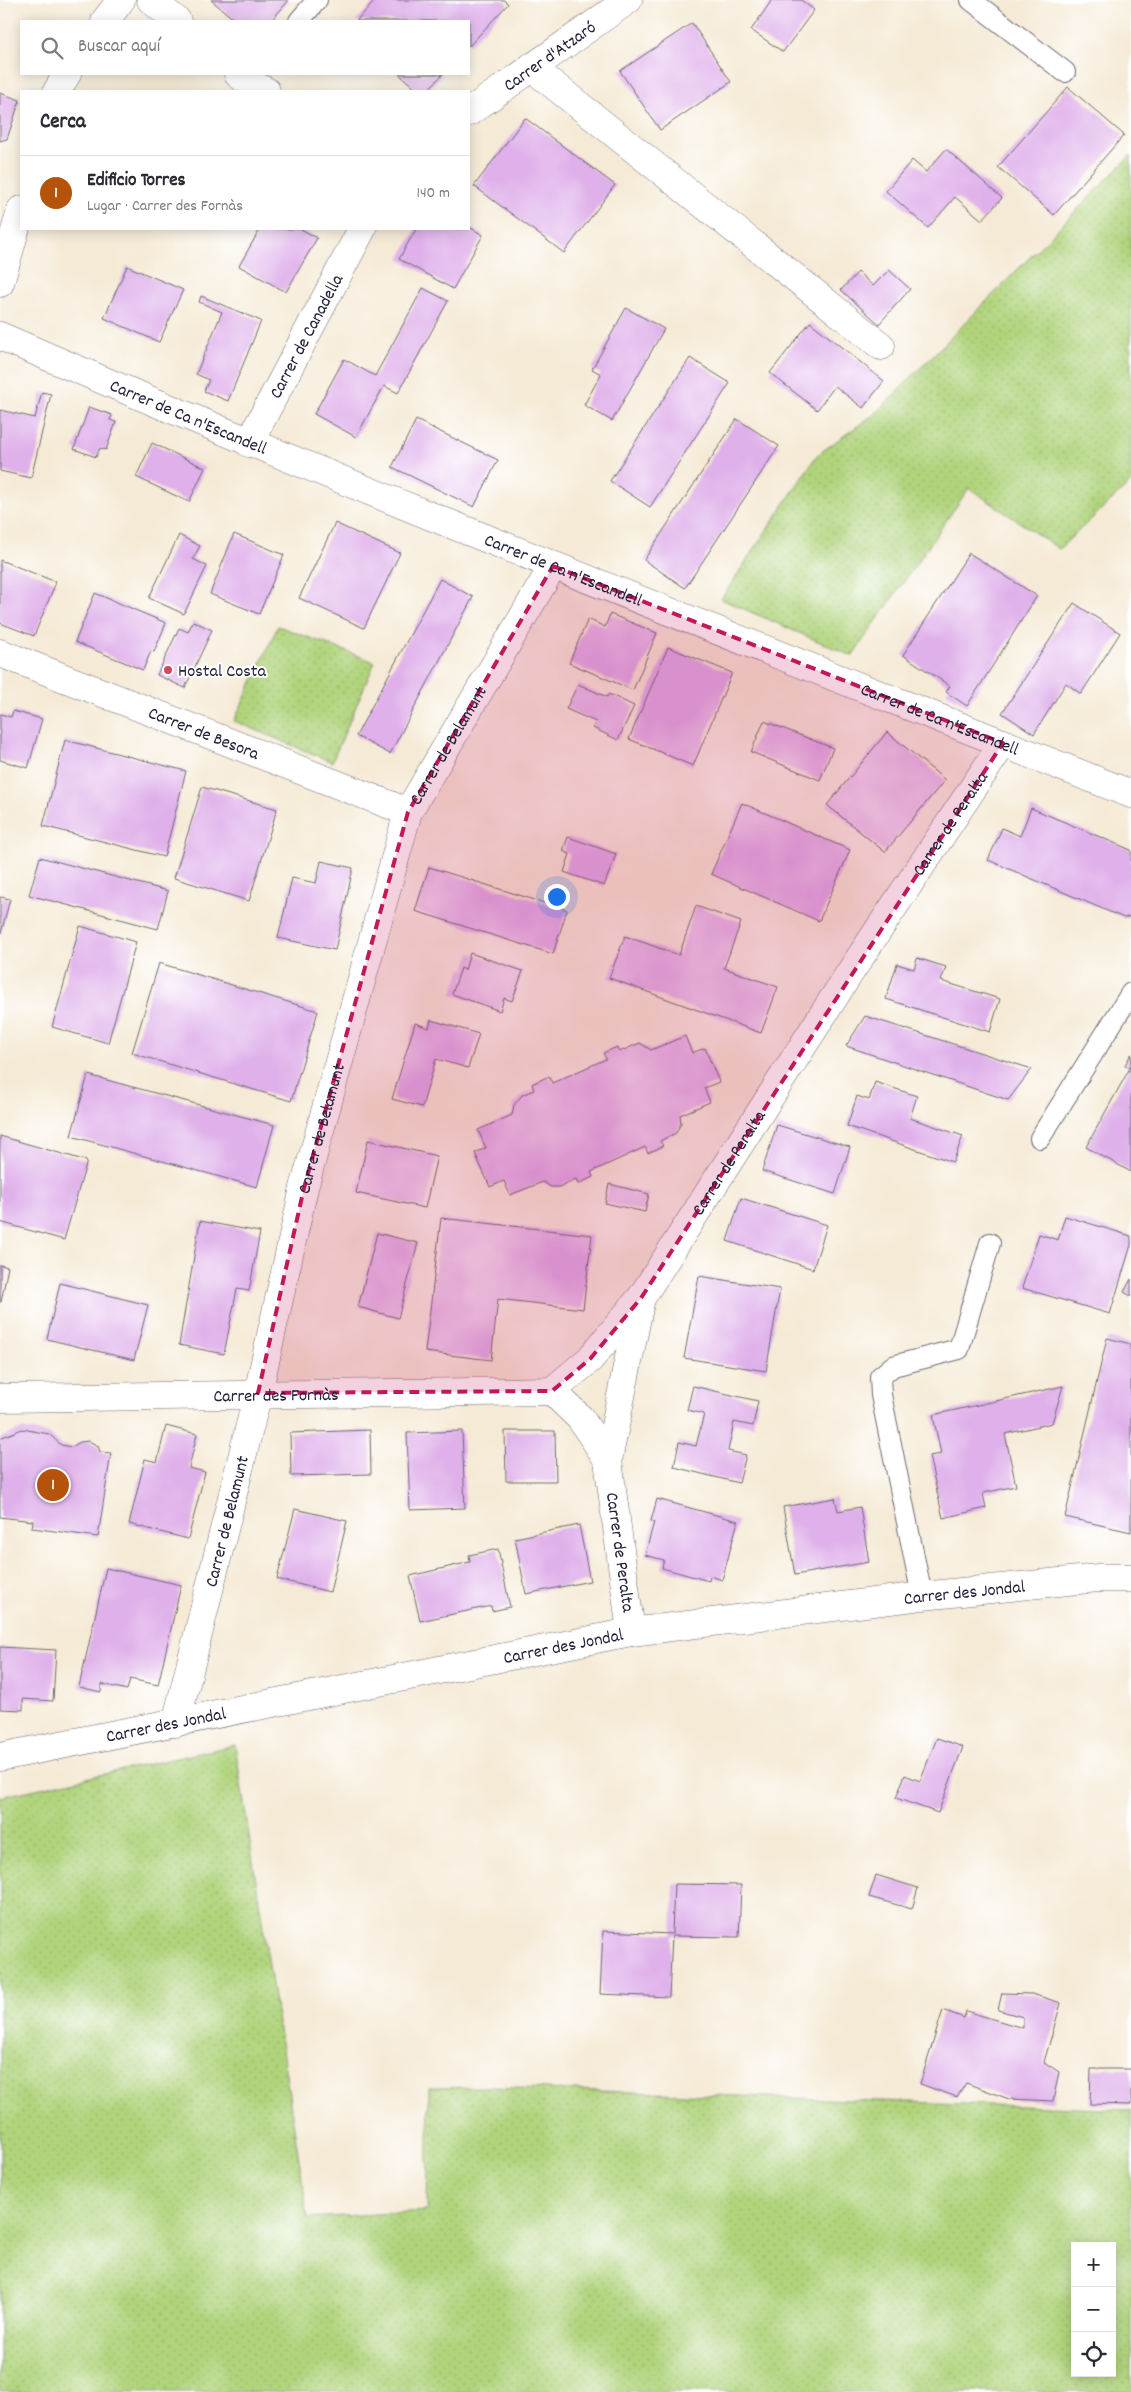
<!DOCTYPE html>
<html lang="es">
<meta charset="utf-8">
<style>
body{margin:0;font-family:Dekko,sans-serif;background:#f7f7f7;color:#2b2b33}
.controls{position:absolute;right:15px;bottom:15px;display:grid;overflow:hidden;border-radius:0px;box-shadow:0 2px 12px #0003}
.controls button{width:45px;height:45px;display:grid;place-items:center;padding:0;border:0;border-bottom:1px solid #e1e1e2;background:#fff;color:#2b2b33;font:25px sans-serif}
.you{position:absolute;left:556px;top:896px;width:18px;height:18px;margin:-12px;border:4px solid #fff;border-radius:50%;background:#1a73e8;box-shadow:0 0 0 8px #1a73e833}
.badge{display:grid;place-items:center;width:32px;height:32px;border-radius:50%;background:#b45309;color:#fff;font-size:16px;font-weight:700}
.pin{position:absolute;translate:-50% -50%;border:2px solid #fff;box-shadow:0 1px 5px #0006}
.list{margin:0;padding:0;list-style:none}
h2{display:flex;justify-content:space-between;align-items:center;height:65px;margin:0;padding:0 20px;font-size:21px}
h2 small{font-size:16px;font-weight:400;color:#7c7c81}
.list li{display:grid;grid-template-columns:32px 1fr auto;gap:15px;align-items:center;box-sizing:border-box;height:75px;padding:0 20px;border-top:1px solid #e1e1e2}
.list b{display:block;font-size:19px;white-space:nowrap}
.list p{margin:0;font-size:16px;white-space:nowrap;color:#7c7c81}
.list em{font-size:16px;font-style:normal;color:#7c7c81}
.icon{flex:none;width:28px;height:28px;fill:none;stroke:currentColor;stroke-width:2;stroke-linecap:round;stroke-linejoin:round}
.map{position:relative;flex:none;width:1131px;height:2392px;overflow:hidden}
.search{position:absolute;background:#fff;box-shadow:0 2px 12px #0003;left:20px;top:20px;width:450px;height:55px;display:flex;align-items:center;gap:12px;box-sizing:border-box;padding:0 18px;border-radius:0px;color:#7c7c81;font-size:19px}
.panel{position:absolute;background:#fff;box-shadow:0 2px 12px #0003;left:20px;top:90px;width:450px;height:140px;border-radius:0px}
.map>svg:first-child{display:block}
.green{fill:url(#green-dots);stroke:#697b5c;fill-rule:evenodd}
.building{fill:#dfb0ea}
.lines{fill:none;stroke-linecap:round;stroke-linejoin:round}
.service-casing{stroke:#6c6871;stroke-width:22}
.minor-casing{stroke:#6c6871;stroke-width:29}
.service{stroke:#fff;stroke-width:20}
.minor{stroke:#fff;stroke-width:28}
.marked{fill:#c2185b;fill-opacity:0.2;stroke:#c2185b;stroke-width:4;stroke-dasharray:10 6;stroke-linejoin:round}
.poi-dot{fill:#d1495b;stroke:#fff;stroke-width:2}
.labels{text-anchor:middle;stroke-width:4;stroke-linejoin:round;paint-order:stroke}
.street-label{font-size:18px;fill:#22223b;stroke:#fff}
.poi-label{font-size:18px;fill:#22223b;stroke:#fff;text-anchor:start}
</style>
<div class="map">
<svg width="1131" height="2392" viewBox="0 0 1131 2392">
<defs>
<pattern id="green-dots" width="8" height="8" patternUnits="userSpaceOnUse" patternTransform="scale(1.25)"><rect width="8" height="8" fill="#b0d47c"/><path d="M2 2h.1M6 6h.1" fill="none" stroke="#97b66c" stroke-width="1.8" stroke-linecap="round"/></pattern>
</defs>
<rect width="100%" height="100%" fill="#fff"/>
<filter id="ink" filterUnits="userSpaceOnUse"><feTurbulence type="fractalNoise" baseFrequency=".02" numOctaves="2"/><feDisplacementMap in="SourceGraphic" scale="10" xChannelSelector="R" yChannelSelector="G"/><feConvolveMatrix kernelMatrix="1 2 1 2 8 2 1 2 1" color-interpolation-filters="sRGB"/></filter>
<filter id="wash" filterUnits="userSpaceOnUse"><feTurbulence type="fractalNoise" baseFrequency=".0096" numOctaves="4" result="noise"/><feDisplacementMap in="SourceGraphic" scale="20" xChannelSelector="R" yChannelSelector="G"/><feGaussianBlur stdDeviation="1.12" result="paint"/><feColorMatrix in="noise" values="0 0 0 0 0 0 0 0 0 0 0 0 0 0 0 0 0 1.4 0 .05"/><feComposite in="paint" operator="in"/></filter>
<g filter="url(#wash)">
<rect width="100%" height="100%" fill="#f5ead5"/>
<!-- green -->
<g class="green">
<polygon points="1131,155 1131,482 1059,549 969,488 852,656 721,599 817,455 876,413"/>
<polygon points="278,626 375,662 332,762 234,721"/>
<path d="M235 1745 308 2218 427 2211 429 2088 489 2087 1131 2110V2392H0V1797ZM1075 2246H1112V2373H1075Z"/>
</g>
<g id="blocks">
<!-- building -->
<g class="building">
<polygon points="211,0 289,0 271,21 236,21"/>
<polygon points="376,0 504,0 508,4 469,46 469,21 356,21"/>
<polygon points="772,0 801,0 814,10 783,52 751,30"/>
<polygon points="692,23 731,82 660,130 620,71"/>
<polygon points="399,74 443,74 427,91 418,91"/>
<polygon points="1068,87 1124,135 1054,215 998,167"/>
<polygon points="0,93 20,100 7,139 0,141"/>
<polygon points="525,118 615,185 564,253 474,186"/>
<polygon points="946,149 1002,198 982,220 955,197 928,228 886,191 912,160 926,172"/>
<polygon points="469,227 483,235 453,289 399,259 416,229 469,229"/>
<polygon points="260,229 301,229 317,238 286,292 239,266"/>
<polygon points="127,266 183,290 159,342 104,318"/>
<polygon points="889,270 910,289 879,324 841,290 858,272 873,286"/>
<polygon points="423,288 448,301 398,393 384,386 356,437 314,414 344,359 375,376"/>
<polygon points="201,296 261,321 228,401 204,391 209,380 196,374 222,312 199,302"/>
<polygon points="626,308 664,329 612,421 584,405 601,374 592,369"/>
<polygon points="810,322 884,381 863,408 835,386 817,410 770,373"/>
<polygon points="690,358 730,383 650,507 610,481"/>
<polygon points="42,392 51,394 31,478 0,471 0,410 35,418"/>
<polygon points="89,407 112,415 110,420 116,422 106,450 100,448 96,457 74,449"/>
<polygon points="737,419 779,446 685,588 644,560"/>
<polygon points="416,420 498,460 474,507 392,467"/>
<polygon points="152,443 205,468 189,502 136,477"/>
<polygon points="335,523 400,553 364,628 299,598"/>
<polygon points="234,534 284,555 259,614 210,594"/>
<polygon points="179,535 200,546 193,559 207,566 184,614 149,598"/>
<polygon points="969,553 1037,596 967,706 946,692 950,686 903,655"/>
<polygon points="0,560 56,582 34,636 0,623"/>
<polygon points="440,579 473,597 390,754 356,736"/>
<polygon points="95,593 166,623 154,652 151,651 143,670 75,642"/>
<polygon points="1074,603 1120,633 1081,694 1066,683 1034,734 1002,713"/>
<polygon points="610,614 657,633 633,690 569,663 588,619 605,627"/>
<polygon points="193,621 212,630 185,688 157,675 179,628 188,632"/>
<polygon points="668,647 732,673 693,766 629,739"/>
<polygon points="578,684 607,697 609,694 634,706 618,740 593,728 596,722 566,709"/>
<polygon points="13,711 42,719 28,768 0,760 0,714 11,717"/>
<polygon points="764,721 833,748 820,780 751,752"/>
<polygon points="887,732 945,780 885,852 827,805"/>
<polygon points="65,740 186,771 164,857 43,826"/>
<polygon points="202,787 277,809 249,901 174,878"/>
<polygon points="742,803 850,850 819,921 711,874"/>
<polygon points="1031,808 1131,850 1131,916 1124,918 988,860 1002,828 1020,836"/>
<polygon points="568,837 616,854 604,886 564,872 570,854 563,851"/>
<polygon points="40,857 168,891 158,929 29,895"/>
<polygon points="321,861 353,868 335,950 278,938 292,878 316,883"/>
<polygon points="429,867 567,910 553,954 415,911"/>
<polygon points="0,897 10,899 1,933 0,933"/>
<polygon points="696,906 741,922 724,968 778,987 761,1033 609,978 625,936 679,955"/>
<polygon points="80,926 136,942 108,1043 52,1027"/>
<polygon points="470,953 523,971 512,1001 504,998 500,1011 452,994 461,968 465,970"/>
<polygon points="917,958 946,967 941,981 1000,999 990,1032 886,999 897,964 914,969"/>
<polygon points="159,963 318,1011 291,1101 132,1053"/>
<polygon points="865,1016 1032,1069 1008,1100 846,1046"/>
<polygon points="431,1020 479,1034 468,1068 436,1059 422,1107 392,1099 415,1023 429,1028"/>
<polygon points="685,1036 692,1053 705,1048 719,1082 704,1088 710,1102 680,1115 681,1123 676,1133 660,1141 663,1146 648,1153 645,1147 591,1172 593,1177 578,1184 576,1179 559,1187 551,1187 543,1182 510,1195 504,1181 490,1187 475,1153 486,1148 478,1130 512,1115 514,1105 522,1095 534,1090 532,1084 549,1076 552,1083 606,1059 603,1053 617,1047 619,1052 640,1043 651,1050"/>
<polygon points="1131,1054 1131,1172 1086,1147 1130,1068 1125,1065"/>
<polygon points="88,1075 274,1125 257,1187 71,1136"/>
<polygon points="875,1082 917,1096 910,1118 963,1136 953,1162 847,1126 857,1096 869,1100"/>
<polygon points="777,1125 850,1147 835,1194 762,1171"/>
<polygon points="0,1136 87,1161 64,1240 0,1222"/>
<polygon points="368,1140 437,1156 425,1208 356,1193"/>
<polygon points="609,1184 649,1194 645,1212 605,1203"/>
<polygon points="741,1198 827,1225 813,1269 727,1241"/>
<polygon points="1065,1216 1131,1236 1131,1245 1110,1314 1022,1288 1039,1234 1058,1240"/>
<polygon points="441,1218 592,1235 583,1309 498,1299 491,1360 425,1352"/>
<polygon points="200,1221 260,1232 249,1291 237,1289 224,1354 179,1345"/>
<polygon points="377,1233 418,1243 398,1318 358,1307"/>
<polygon points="0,1265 8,1267 1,1302 0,1302"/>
<polygon points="699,1276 780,1289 766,1371 684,1358"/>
<polygon points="1131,1279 1131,1296 1124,1292"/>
<polygon points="60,1283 148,1305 134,1360 47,1339"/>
<polygon points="1107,1338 1131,1344 1131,1532 1065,1517"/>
<polygon points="693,1386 758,1401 753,1426 734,1422 728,1451 746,1455 739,1483 674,1467 679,1442 696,1446 704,1414 687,1410"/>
<polygon points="1063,1386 1052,1423 1005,1434 1016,1486 983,1493 986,1508 943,1518 929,1456 941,1454 933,1415"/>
<polygon points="166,1426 197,1434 189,1468 205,1472 188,1539 129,1524 145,1459 157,1462"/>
<polygon points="22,1429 49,1434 61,1445 72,1447 80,1442 89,1441 98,1446 100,1452 111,1453 98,1537 32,1528 33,1521 0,1517 0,1438"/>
<polygon points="370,1430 371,1474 291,1476 290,1433"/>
<polygon points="462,1431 465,1508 410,1510 407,1433"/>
<polygon points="505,1431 555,1431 556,1481 506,1481"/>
<polygon points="835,1498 838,1511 860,1507 869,1562 795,1575 783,1507"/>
<polygon points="657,1499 738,1521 722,1580 710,1576 709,1581 662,1568 664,1560 645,1555 654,1522 651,1521"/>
<polygon points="295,1509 347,1521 330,1592 277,1579"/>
<polygon points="579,1525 590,1581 526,1594 515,1538"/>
<polygon points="498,1549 510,1607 492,1611 491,1606 420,1621 410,1576 470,1562 469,1555"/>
<polygon points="106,1568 181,1585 158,1685 130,1679 127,1690 102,1684 101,1692 79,1687"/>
<polygon points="0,1647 56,1650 53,1701 23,1699 23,1710 0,1709"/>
<polygon points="937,1738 963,1747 938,1813 896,1798 905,1775 920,1781"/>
<polygon points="876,1875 918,1888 912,1909 869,1897"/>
<polygon points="674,1884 741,1885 739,1937 672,1936 669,1997 600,1994 603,1931 672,1934"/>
<polygon points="1002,1993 1032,1994 1061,2003 1044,2062 1059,2072 1053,2101 1009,2099 966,2083 957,2097 920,2084 943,2010 964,2018 966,2011 1023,2028 1023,2017 998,2010"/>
<polygon points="1091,2069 1131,2069 1131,2105 1090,2104"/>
</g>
</g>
</g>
<g filter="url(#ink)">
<use href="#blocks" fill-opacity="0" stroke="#6c6871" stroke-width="1"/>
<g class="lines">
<defs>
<g id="service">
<polyline points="971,0 1065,72"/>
<polyline points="299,21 317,0"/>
<polyline points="1040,1138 1131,993"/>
<polyline points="922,1596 881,1395 880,1377 893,1366 959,1349 990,1243"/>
</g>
<g id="minor">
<polyline points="151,0 177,21"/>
<polyline points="105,21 121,0"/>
<polyline points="531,67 881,346"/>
<polyline points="238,74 248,82 266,91"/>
<polyline points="57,91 67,74"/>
<path id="s1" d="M469 112 628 0"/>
<polyline points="0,283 21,210"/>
<path id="s2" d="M0 336C373 498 753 644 1131 794"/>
<path id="s3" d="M249 443 362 229"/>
<path id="s4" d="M0 653 408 812"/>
<polyline points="552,1391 580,1418 608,1460"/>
<path id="s5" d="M0 1398 552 1391 590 1359 639 1300"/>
<path id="s6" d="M631 1632 608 1460 641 1298 849 974 1003 743"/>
<path id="s7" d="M176 1723 258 1393 304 1188 408 812 553 566"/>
<path id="s8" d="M0 1757 631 1632 922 1596 1098 1578H1131"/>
</g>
</defs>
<!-- service casing -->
<use href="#service" class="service-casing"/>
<!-- minor casing -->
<use href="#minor" class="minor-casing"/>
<!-- service -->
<use href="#service" class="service"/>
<!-- minor -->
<use href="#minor" class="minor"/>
</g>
</g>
<!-- marked area -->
<path class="marked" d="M553 566 1003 743 641 1298 590 1359 552 1391 258 1393 304 1188 408 812Z"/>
<!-- markers -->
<circle class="poi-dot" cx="168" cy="670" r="5"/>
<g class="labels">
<!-- street labels -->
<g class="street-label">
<text dy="6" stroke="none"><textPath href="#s1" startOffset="98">Carrer d'Atzaró</textPath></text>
<text dy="6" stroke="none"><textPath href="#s3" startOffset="121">Carrer de Canadella</textPath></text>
<text dy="6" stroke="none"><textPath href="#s2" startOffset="205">Carrer de Ca n'Escandell</textPath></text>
<text dy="6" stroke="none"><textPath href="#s2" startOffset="610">Carrer de Ca n'Escandell</textPath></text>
<text dy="6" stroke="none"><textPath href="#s2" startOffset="1015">Carrer de Ca n'Escandell</textPath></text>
<text dy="6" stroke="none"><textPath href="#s4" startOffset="219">Carrer de Besora</textPath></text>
<text dy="6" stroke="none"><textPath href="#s7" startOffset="1018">Carrer de Belamunt</textPath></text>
<text dy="6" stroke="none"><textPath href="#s6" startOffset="905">Carrer de Peralta</textPath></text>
<text dy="6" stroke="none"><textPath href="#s7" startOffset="612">Carrer de Belamunt</textPath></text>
<text dy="6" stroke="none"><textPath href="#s6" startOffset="500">Carrer de Peralta</textPath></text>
<text dy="6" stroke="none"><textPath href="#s5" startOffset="276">Carrer des Fornàs</textPath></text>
<text dy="6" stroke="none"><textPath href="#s7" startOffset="208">Carrer de Belamunt</textPath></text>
<text transform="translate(621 1552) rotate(82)" y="6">Carrer de Peralta</text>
<text dy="6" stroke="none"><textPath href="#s8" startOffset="979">Carrer des Jondal</textPath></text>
<text dy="6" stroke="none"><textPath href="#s8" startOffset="574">Carrer des Jondal</textPath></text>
<text dy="6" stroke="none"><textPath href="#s8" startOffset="169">Carrer des Jondal</textPath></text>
</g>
<!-- poi labels -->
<g class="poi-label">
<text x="178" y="676">Hostal Costa</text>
</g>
</g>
</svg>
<div class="controls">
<button>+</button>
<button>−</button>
<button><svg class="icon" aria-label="locate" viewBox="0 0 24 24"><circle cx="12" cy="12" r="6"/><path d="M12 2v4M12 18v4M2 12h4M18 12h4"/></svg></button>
</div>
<div class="you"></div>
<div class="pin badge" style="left:53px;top:1485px">1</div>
<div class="search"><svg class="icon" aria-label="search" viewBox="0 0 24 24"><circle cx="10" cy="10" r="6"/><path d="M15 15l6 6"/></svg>Buscar aquí</div>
<section class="panel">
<h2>Cerca<small></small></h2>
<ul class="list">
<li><span class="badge">1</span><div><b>Edificio Torres</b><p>Lugar · Carrer des Fornàs</p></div><em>140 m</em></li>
</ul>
</section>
</div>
